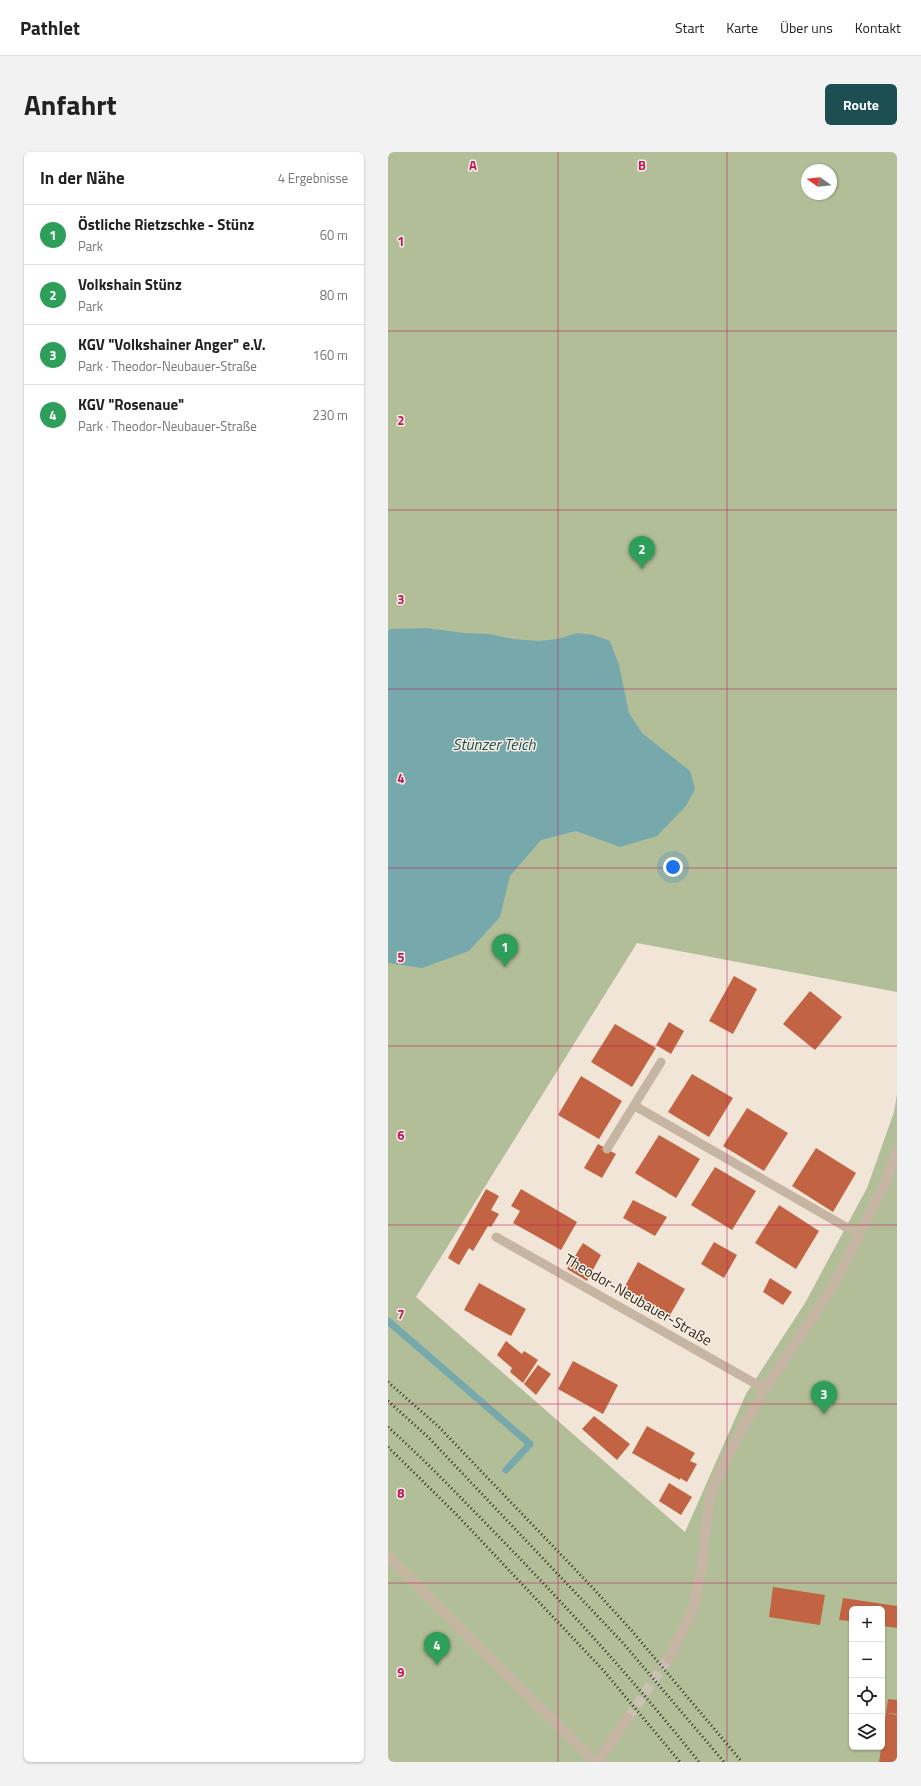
<!DOCTYPE html>
<html lang="de">
<meta charset="utf-8">
<style>
body{margin:0;font-family:"Titillium Web",sans-serif;background:#f2f2f2;color:#222}
.controls{position:absolute;right:12px;bottom:12px;display:grid;overflow:hidden;border-radius:6px;box-shadow:0 1px 3px #0004}
.controls button{width:36px;height:36px;display:grid;place-items:center;padding:0;border:0;border-bottom:1px solid #e0e0e0;background:#fff;color:#222;font:20px sans-serif}
.compass{position:absolute;left:413px;top:12px;width:36px;height:36px;border-radius:50%;background:#fff;box-shadow:0 1px 3px #0004;rotate:284deg}
.you{position:absolute;left:285px;top:715px;width:14px;height:14px;margin:-10px;border:3px solid #fff;border-radius:50%;background:#1a73e8;box-shadow:0 0 0 6px #1a73e833}
.badge{display:grid;place-items:center;width:26px;height:26px;border-radius:50%;background:#1d4e52;color:#fff;font-size:13px;font-weight:700}
.pin{position:absolute;translate:-50% -33px;filter:drop-shadow(0 1px 2px #0008)}
.pin::after{content:'';position:absolute;top:21px;width:14px;height:12px;background:inherit;clip-path:polygon(0 0,100% 0,50% 100%)}
.list{margin:0;padding:0;list-style:none}
h2{display:flex;justify-content:space-between;align-items:center;height:52px;margin:0;padding:0 16px;font-size:17px}
h2 small{font-size:13px;font-weight:400;color:#767676}
.list li{display:grid;grid-template-columns:26px 1fr auto;gap:12px;align-items:center;box-sizing:border-box;height:60px;padding:0 16px;border-top:1px solid #e0e0e0}
.list b{display:block;font-size:15px;white-space:nowrap}
.list p{margin:0;font-size:13px;white-space:nowrap;color:#767676}
.list em{font-size:13px;font-style:normal;color:#767676}
.icon{flex:none;width:22px;height:22px;fill:none;stroke:currentColor;stroke-width:2;stroke-linecap:round;stroke-linejoin:round}
.map{position:relative;flex:none;width:509px;height:1610px;overflow:hidden;border-radius:6px}
header{display:flex;align-items:center;gap:24px;box-sizing:border-box;height:56px;padding:0 20px;background:#fff;border-bottom:1px solid #e0e0e0}
header strong{font-size:19px}
nav{display:flex;gap:22px;margin-inline-start:auto;font-size:14px}
.intro{display:flex;align-items:center;justify-content:space-between;box-sizing:border-box;height:96px;padding:0 24px}
h1{margin:0;font-size:28px}
.button{padding:10px 18px;border-radius:6px;background:#1d4e52;color:#fff;font-size:14px;font-weight:700}
main{display:flex;gap:24px;padding:0 24px}
aside{flex:1;background:#fff;border-radius:6px;box-shadow:0 1px 3px #0004}
.map>svg:first-child{display:block}
.green{fill:#b1be98;fill-rule:evenodd}
.water{fill:#77a9ac}
.lines{fill:none;stroke-linecap:round;stroke-linejoin:round}
.stream{stroke:#77a9ac;stroke-width:7}
.building{fill:#c26443}
.minor-tunnel{stroke:#cac0b3;stroke-width:10;stroke-dasharray:10 5;stroke-linecap:butt}
.service{stroke:#c7b5a4;stroke-width:9}
.minor{stroke:#c7b5a4;stroke-width:10}
.rail{stroke:#332a25;stroke-width:3;stroke-dasharray:1 3;stroke-linecap:butt}
.grid{fill:none;stroke:#c2185b;stroke-width:1;stroke-opacity:0.55}
.labels{text-anchor:middle;stroke-width:3;stroke-linejoin:round;paint-order:stroke}
.street-label{font-size:15px;fill:#332a25;stroke:#f8efe3}
.water-label{font-size:16px;font-style:italic;fill:#1d4e52;stroke:#f8efe3}
.grid-label{font-size:13px;text-anchor:middle;font-weight:bold;fill:#c2185b;stroke:#f8efe3;stroke-width:3;stroke-linejoin:round;paint-order:stroke}
</style>
<header>
<strong>Pathlet</strong>
<nav><a>Start</a><a>Karte</a><a>Über uns</a><a>Kontakt</a></nav>
</header>
<div class="intro"><h1>Anfahrt</h1><a class="button">Route</a></div>
<main>
<aside>
<h2>In der Nähe<small>4 Ergebnisse</small></h2>
<ul class="list">
<li><span class="badge" style="background:#2e9e5b">1</span><div><b>Östliche Rietzschke - Stünz</b><p>Park</p></div><em>60 m</em></li>
<li><span class="badge" style="background:#2e9e5b">2</span><div><b>Volkshain Stünz</b><p>Park</p></div><em>80 m</em></li>
<li><span class="badge" style="background:#2e9e5b">3</span><div><b>KGV &quot;Volkshainer Anger&quot; e.V.</b><p>Park · Theodor-Neubauer-Straße</p></div><em>160 m</em></li>
<li><span class="badge" style="background:#2e9e5b">4</span><div><b>KGV &quot;Rosenaue&quot;</b><p>Park · Theodor-Neubauer-Straße</p></div><em>230 m</em></li>
</ul>
</aside>
<div class="map">
<svg width="509" height="1610" viewBox="0 0 509 1610">
<rect width="100%" height="100%" fill="#f0e5d7"/>
<!-- green -->
<path class="green" d="M0 0H509V840L249 791 28 1145 297 1380 358 1242 417 1151 479 1036 506 960 509 942V1610H0ZM419 18H443V42H419ZM464 1457H494V1595H464Z"/>
<!-- water -->
<polygon class="water" points="38,476 76,481 101,482 125,487 151,489 170,487 189,481 206,483 222,489 231,513 241,561 254,581 302,619 307,637 298,654 269,684 232,695 188,679 153,688 122,724 112,765 81,799 34,816 0,811 0,480 2,477"/>
<g class="lines">
<!-- stream -->
<polyline class="stream" points="0,1169 142,1292 118,1318"/>
</g>
<!-- building -->
<g class="building">
<polygon points="346,824 369,837 345,882 321,869"/>
<polygon points="422,839 454,865 427,898 395,872"/>
<polygon points="281,870 296,879 283,902 268,893"/>
<polygon points="227,872 268,896 244,935 203,910"/>
<polygon points="304,922 345,946 321,985 280,960"/>
<polygon points="193,924 234,949 211,987 170,963"/>
<polygon points="359,956 400,981 376,1019 335,994"/>
<polygon points="271,983 312,1007 288,1046 247,1021"/>
<polygon points="210,992 228,1002 214,1026 196,1016"/>
<polygon points="428,996 468,1021 445,1060 404,1034"/>
<polygon points="327,1015 368,1039 344,1078 303,1053"/>
<polygon points="98,1037 111,1044 103,1058 111,1062 103,1075 100,1074 85,1099 81,1096 71,1113 60,1106"/>
<polygon points="133,1037 189,1070 173,1098 125,1071 132,1059 123,1054"/>
<polygon points="245,1048 279,1065 267,1084 235,1066"/>
<polygon points="391,1053 431,1079 408,1117 367,1091"/>
<polygon points="326,1090 349,1103 336,1126 313,1112"/>
<polygon points="195,1091 213,1103 199,1129 179,1117"/>
<polygon points="250,1110 297,1137 282,1163 236,1136"/>
<polygon points="382,1126 404,1140 395,1153 375,1140"/>
<polygon points="91,1131 138,1157 123,1184 76,1158"/>
<polygon points="118,1189 134,1202 136,1199 150,1208 135,1231 122,1220 124,1216 109,1203"/>
<polygon points="185,1209 230,1233 215,1262 170,1237"/>
<polygon points="150,1213 163,1222 148,1243 136,1232"/>
<polygon points="206,1264 242,1292 229,1308 194,1277"/>
<polygon points="259,1274 307,1301 302,1309 309,1312 299,1330 292,1326 292,1328 244,1301"/>
<polygon points="281,1331 304,1345 293,1363 271,1349"/>
<polygon points="385,1435 437,1443 432,1473 381,1465"/>
<polygon points="455,1446 509,1454 509,1476 494,1474 494,1457 464,1457 464,1469 451,1468"/>
<polygon points="500,1547 509,1548 509,1562 498,1561"/>
<polygon points="498,1561 509,1563 509,1610 491,1610"/>
</g>
<g class="lines">
<!-- minor-tunnel -->
<polyline class="minor-tunnel" points="240,1566 280,1507"/>
<!-- service -->
<g class="service">
<polyline points="247,954 470,1082"/>
<polyline points="219,997 273,910"/>
<polyline points="108,1085 377,1237"/>
<polyline points="0,1404 207,1610"/>
</g>
<!-- minor -->
<g class="minor">
<polyline points="280,1507 305,1457 314,1415 321,1348 327,1331 349,1286 377,1237 446,1133 495,1035 509,999"/>
<polyline points="209,1610 240,1566"/>
</g>
<!-- rail -->
<g class="rail">
<polyline points="0,1230 50,1274 203,1434 244,1479 354,1610"/>
<polyline points="0,1249 40,1285 235,1491 336,1610"/>
<path d="M0 1275C39 1310 75 1348 112 1386 181 1457 249 1532 311 1610"/>
<polyline points="0,1295 68,1362 215,1518 292,1610"/>
</g>
</g>
<!-- grid -->
<path class="grid" d="M170 0V1610M339 0V1610M0 179H509M0 358H509M0 537H509M0 716H509M0 894H509M0 1073H509M0 1252H509M0 1431H509"/>
<g class="labels">
<!-- street labels -->
<g class="street-label">
<text transform="translate(250 1148) rotate(30)" y="5">Theodor-Neubauer-Straße</text>
</g>
<!-- water labels -->
<g class="water-label">
<text x="106" y="598">Stünzer Teich</text>
</g>
</g>
<g class="grid-label">
<text x="85" y="18">A</text>
<text x="254" y="18">B</text>
<text x="13" y="94">1</text>
<text x="13" y="273">2</text>
<text x="13" y="452">3</text>
<text x="13" y="631">4</text>
<text x="13" y="810">5</text>
<text x="13" y="988">6</text>
<text x="13" y="1167">7</text>
<text x="13" y="1346">8</text>
<text x="13" y="1525">9</text>
</g>
</svg>
<div class="controls">
<button>+</button>
<button>−</button>
<button><svg class="icon" aria-label="locate" viewBox="0 0 24 24"><circle cx="12" cy="12" r="6"/><path d="M12 2v4M12 18v4M2 12h4M18 12h4"/></svg></button>
<button><svg class="icon" aria-label="layers" viewBox="0 0 24 24"><path d="M12 4l9 5-9 5-9-5zM3 14l9 5 9-5"/></svg></button>
</div>
<svg class="compass" viewBox="-18 -18 36 36"><path d="M0-13l5 13h-10z" fill="#e53935"/><path d="M0 13l5-13h-10z" fill="#767676"/></svg>
<div class="you"></div>
<div class="pin badge" style="left:117px;top:815px;background:#2e9e5b">1</div>
<div class="pin badge" style="left:254px;top:417px;background:#2e9e5b">2</div>
<div class="pin badge" style="left:436px;top:1262px;background:#2e9e5b">3</div>
<div class="pin badge" style="left:49px;top:1513px;background:#2e9e5b">4</div>
</div>
</main>
